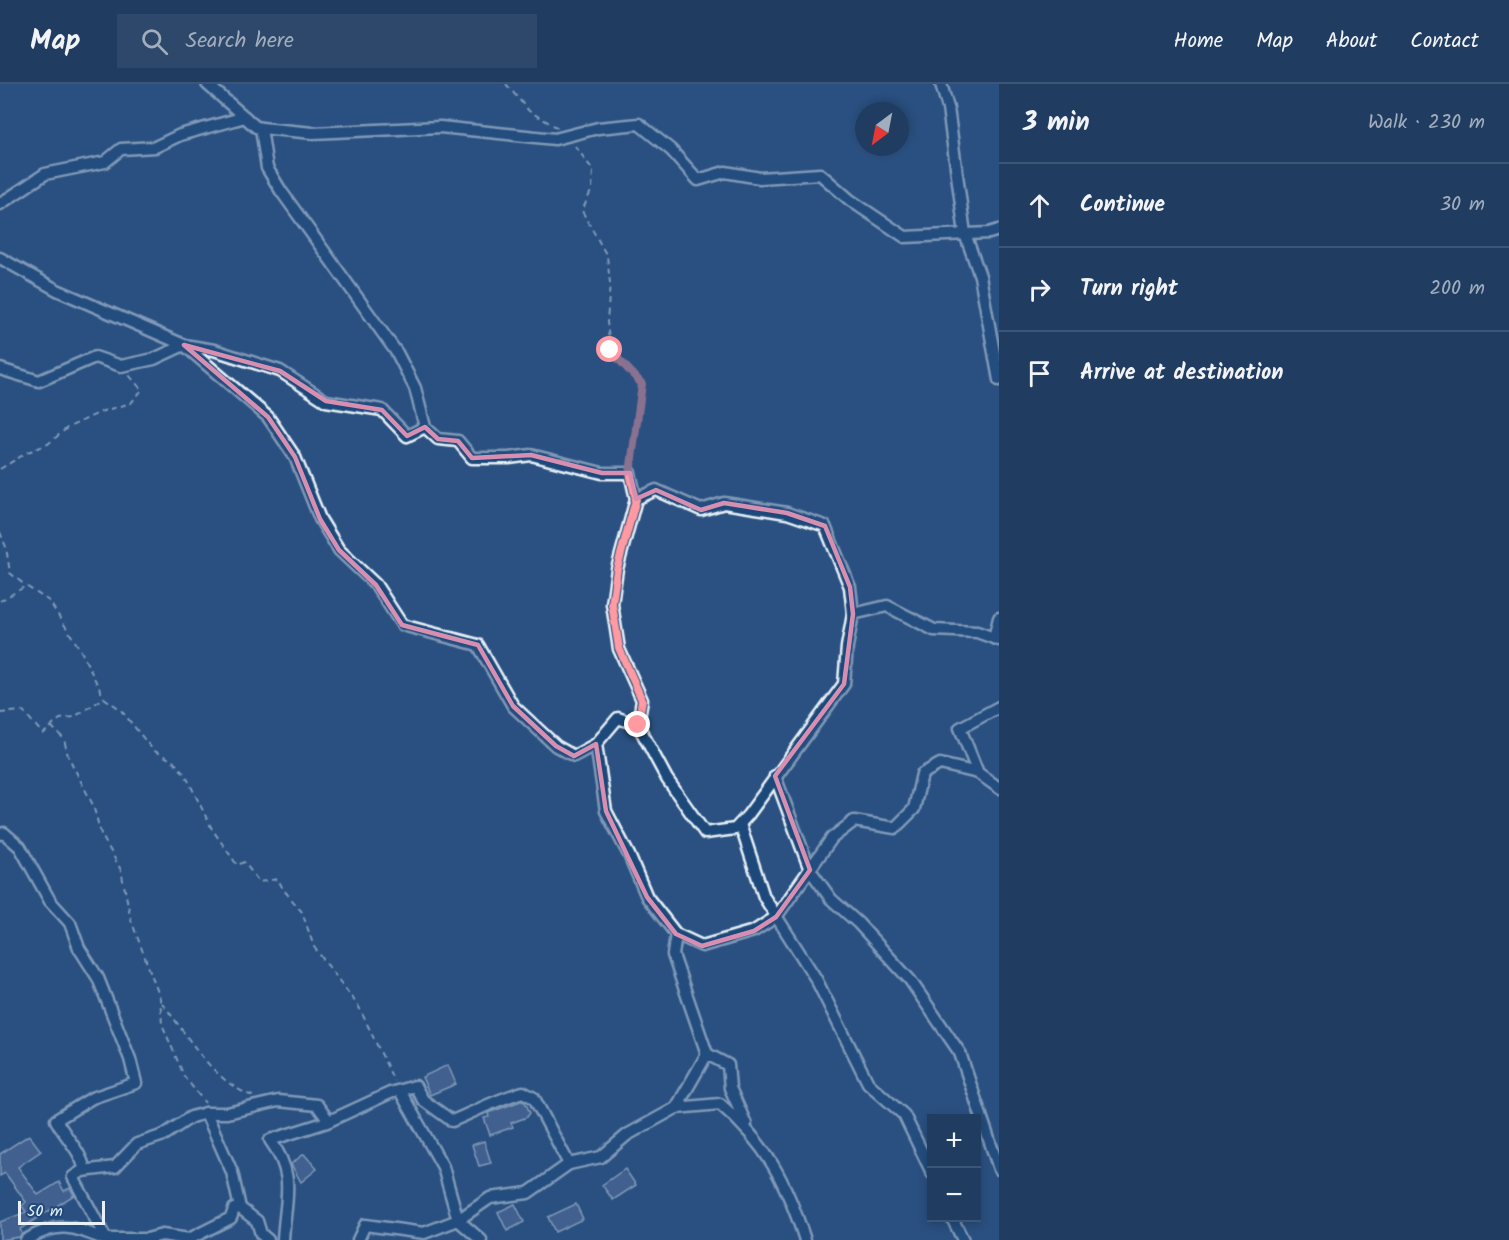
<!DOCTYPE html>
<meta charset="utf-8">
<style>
body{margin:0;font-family:Kalam,sans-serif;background:#2d486a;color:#f1f3f6}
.controls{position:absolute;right:18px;bottom:18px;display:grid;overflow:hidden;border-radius:0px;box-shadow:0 3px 9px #0003}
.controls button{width:54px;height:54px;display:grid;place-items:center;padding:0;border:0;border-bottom:2px solid #3d5676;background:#203d61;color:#f1f3f6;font:30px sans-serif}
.compass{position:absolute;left:855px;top:18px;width:54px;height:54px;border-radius:50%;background:#203d61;box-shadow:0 3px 9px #0003;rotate:212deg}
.scale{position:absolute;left:18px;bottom:15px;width:87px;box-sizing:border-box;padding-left:6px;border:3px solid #e8f1f8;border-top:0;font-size:16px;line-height:21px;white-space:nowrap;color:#e8f1f8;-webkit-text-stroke:4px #1f4a7a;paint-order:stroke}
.stop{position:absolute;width:18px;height:18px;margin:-14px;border:4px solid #ff9aa2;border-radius:50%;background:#fff}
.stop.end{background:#ff9aa2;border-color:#fff;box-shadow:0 2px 6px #0008}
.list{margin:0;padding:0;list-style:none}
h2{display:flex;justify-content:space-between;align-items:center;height:78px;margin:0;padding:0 24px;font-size:26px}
h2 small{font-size:20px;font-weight:400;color:#a2aebd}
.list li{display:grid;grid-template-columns:39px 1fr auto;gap:18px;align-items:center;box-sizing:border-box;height:84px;padding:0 24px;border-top:2px solid #3d5676}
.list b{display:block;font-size:22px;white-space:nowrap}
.list em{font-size:20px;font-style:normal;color:#a2aebd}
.icon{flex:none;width:33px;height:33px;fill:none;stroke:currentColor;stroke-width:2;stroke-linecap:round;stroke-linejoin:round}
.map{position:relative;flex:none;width:999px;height:1156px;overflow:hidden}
header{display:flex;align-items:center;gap:36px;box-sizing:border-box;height:84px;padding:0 30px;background:#203d61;border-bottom:2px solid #3d5676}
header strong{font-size:28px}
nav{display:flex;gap:33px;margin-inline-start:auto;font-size:21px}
.search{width:420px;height:54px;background:#2d486a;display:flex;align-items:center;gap:15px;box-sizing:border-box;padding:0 21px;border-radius:0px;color:#a2aebd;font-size:22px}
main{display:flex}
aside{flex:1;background:#203d61}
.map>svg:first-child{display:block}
.building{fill:#5d73a2;stroke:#e8f1f8;stroke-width:1.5}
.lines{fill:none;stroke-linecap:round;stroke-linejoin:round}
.street-casing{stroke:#e8f1f8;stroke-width:15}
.path{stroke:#e8f1f8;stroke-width:2;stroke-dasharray:6 4.5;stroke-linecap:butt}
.street{stroke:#1f4a7a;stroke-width:10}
.route{stroke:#ff9aa2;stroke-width:8}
.marked{fill:none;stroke:#d78fb1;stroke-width:4.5;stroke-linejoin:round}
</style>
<header>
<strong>Map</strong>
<div class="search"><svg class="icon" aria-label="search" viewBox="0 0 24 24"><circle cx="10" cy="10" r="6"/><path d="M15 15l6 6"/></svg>Search here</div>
<nav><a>Home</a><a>Map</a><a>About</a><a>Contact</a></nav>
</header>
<main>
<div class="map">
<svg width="999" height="1156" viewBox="0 0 999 1156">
<rect width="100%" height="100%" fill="#2a5181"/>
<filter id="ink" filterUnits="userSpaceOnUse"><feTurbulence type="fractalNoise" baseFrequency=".0167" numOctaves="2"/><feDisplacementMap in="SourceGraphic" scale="12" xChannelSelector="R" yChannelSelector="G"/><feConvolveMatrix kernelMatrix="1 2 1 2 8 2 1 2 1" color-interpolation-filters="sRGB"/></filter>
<g filter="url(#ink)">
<!-- building -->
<g class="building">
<polygon points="448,981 456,1000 430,1011 422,993"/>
<polygon points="521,1017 525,1018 530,1029 527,1033 511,1039 513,1043 490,1051 484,1034 489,1033 488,1029"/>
<polygon points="29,1051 41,1067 18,1083 38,1111 59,1098 64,1107 70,1104 74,1111 20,1145 22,1150 19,1153 0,1156 0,1138 26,1128 22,1122 26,1118 5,1089 0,1092 0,1070"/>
<polygon points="484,1057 491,1079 479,1082 472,1061"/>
<polygon points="304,1070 317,1085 301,1098 291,1080"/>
<polygon points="625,1085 636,1101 613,1116 602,1101"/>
<polygon points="515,1120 524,1138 507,1147 498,1128"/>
<polygon points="576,1120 583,1135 555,1148 548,1133"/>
</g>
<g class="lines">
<defs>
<g id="street">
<polyline points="207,0 256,43 261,44 313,49 440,43 555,55 598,44 639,40 671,66 698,96 725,88 760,94 820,90 850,116 905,153 989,149 999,146"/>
<polyline points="941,0 948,24 965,150 980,192 999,296"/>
<polyline points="261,44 267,84 281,107 397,269 415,304 425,343"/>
<polyline points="0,120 45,90 105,78 121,65 155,63 180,51 245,33"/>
<polyline points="0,174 57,206 184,261 268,333 295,373 320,435 339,466 376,501 402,541 478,561 513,622 556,662 574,672 596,660 618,634 638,641 667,695 705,749 735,745 748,731 844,600 847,563 853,530 887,522 934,546 977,548 999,556"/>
<polyline points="0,285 39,297 95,273 121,282 154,275 184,261 214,266 280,287 326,317 382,326 407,352 425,343 438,355 458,357 472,374 509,374 531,371 602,389 630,389 636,415 617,485 612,520 619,565 642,616 638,641"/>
<polyline points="636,415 656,406 701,426 724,419 787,429 825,442 850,503 853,530"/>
<polyline points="994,554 999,534"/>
<polyline points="999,623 960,644 978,689 999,704"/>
<polyline points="596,660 606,727 629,771 647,813 676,850 702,862 754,847 776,833 832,754 854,737 895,744 914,725 922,690 940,680 978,689"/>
<polyline points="775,692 810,786 831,815 858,839 910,896 960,969 999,1085"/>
<polyline points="740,740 764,813 816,895 868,999 904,1031 932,1089"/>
<path d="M0 750 4 749 20 763 50 817 70 839 79 864 98 894 130 975 136 999 92 1014 56 1036C66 1054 80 1066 85 1086"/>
<path d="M676 850 673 871 707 970 676 1024 720 1020C767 1060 786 1098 805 1156"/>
<polyline points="707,970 728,981 730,1004 746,1040"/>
<polyline points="400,1007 443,1083 458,1136 481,1156"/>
<polyline points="206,1029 227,1029 278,1017 317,1021 329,1037"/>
<polyline points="240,1124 234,1125 231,1134 189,1155 162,1151 147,1155 106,1155 73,1093 82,1087 115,1083 137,1060 164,1051 191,1033 206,1029 232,1088 240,1124 257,1137 261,1150 268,1156"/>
<polyline points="952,1134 963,1156"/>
<path d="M26 1156C59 1136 74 1143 106 1156"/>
<path d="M283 1156C285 1114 297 1093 270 1056L327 1038 390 1009 415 1002 423 1016 452 1037C476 1027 498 1015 523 1008L534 1014 569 1080"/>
<polyline points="358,1156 365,1141 424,1149 458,1136 490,1114 528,1109 569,1080 601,1073 627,1051 676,1024"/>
</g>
</defs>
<!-- street casing -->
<use href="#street" class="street-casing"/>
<!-- path -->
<g class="path">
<polyline points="506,0 529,27 558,44"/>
<polyline points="575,62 593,86 592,105 582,127 607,172 610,199 607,238 610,266 642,300 637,324 632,378"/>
<polyline points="0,385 28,368 48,360 67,344 103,327 131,319 142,306 128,290"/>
<polyline points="0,448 6,463 10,489 26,502"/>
<polyline points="0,517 26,502 49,517 80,565 104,614"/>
<polyline points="0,629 23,627 43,650 60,635 74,633 104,614 120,625 153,666 173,677 185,690 212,745 237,781 244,778 259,798 278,795 283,805 302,828 314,863 359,923 394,997"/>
<polyline points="51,642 64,655 68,672 93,721 101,750 121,786 131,836 160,914 162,940 184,992 205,1019"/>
<path d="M162 919C188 951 212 998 253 1012"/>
</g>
<!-- street -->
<use href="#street" class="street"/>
</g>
</g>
<g class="lines" filter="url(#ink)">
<!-- route -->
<polyline class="route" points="610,266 642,300 630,389 636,415 617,485 612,520 619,564 642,616 638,641"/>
</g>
<!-- marked area -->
<path d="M0 0H999V1156H0ZM184 261 280 287 326 317 382 326 407 352 425 343 438 355 458 357 472 374 531 371 602 389H630L636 415 656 406 701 426 724 419 787 429 825 442 850 503 853 530 844 600 775 692 810 786 776 833 754 847 702 862 676 850 647 813 606 727 596 660 574 672 556 662 513 622 478 561 402 541 376 501 339 466 320 435 295 373 268 333Z" fill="#2a5181" fill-opacity=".55" fill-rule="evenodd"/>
<path class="marked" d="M184 261 280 287 326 317 382 326 407 352 425 343 438 355 458 357 472 374 531 371 602 389H630L636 415 656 406 701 426 724 419 787 429 825 442 850 503 853 530 844 600 775 692 810 786 776 833 754 847 702 862 676 850 647 813 606 727 596 660 574 672 556 662 513 622 478 561 402 541 376 501 339 466 320 435 295 373 268 333Z"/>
</svg>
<div class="controls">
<button>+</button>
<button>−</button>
</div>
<svg class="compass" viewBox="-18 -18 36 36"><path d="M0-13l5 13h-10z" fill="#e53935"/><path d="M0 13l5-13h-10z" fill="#a2aebd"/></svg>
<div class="scale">50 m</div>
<div class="stop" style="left:610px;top:266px"></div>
<div class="stop end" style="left:638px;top:641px"></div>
</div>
<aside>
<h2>3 min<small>Walk · 230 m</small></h2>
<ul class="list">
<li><svg class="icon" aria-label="ahead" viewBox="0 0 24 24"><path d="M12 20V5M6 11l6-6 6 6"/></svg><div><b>Continue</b></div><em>30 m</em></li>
<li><svg class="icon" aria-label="right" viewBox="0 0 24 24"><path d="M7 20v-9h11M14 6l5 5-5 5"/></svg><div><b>Turn right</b></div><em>200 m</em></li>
<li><svg class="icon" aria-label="arrive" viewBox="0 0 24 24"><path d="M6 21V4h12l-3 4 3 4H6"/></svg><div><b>Arrive at destination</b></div></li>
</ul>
</aside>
</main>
